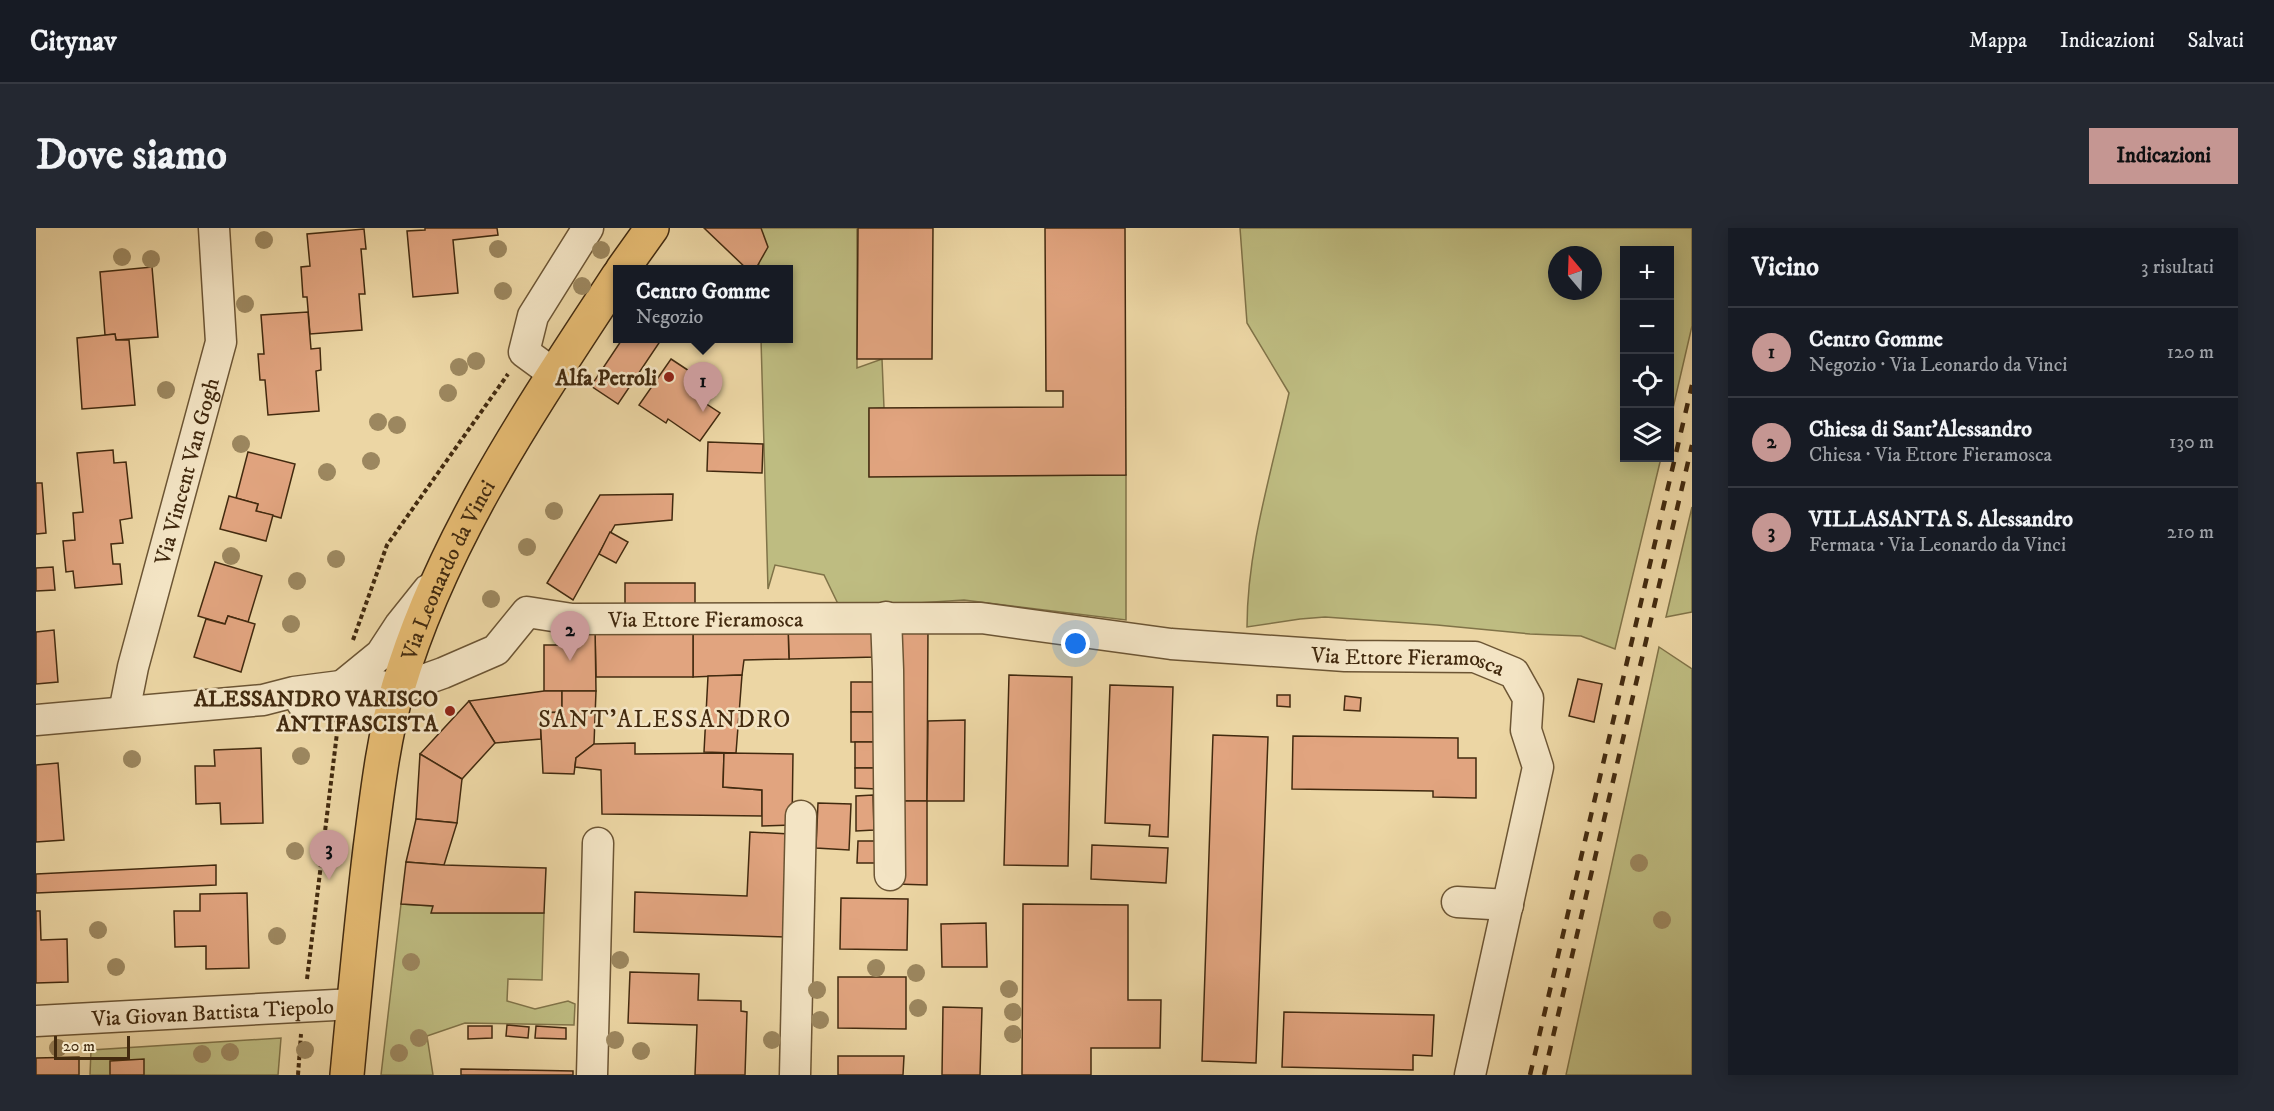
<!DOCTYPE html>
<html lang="it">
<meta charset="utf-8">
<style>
body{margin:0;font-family:"IM FELL DW Pica",serif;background:#242831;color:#f1f3f6}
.controls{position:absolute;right:18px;top:18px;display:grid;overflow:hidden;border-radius:0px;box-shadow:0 3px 15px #0003}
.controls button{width:54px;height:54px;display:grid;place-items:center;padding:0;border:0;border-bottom:2px solid #363941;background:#171b24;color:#f1f3f6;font:30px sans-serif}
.compass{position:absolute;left:1512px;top:18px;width:54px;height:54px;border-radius:50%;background:#171b24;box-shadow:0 3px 15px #0003;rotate:341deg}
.scale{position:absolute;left:18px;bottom:15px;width:76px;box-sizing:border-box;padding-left:6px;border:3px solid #422a0f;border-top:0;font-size:16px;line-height:21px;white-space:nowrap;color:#422a0f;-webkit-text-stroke:4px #f3e4c4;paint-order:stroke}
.you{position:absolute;left:1040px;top:416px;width:21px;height:21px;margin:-15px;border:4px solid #fff;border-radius:50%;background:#1a73e8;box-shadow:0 0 0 9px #1a73e833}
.badge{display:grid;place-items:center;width:39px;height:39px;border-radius:50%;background:#c59692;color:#111;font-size:20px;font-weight:700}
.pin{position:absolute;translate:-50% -50px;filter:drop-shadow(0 2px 3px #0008)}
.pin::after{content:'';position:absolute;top:32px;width:21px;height:18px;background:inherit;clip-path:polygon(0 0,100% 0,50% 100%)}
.popup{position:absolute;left:577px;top:37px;width:180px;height:78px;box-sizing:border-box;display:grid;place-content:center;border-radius:0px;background:#171b24;filter:drop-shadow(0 2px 4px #0005);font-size:20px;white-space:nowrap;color:#9ea1a6}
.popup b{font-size:22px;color:#f1f3f6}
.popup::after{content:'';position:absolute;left:50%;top:100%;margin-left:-12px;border:12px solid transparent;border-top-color:#171b24}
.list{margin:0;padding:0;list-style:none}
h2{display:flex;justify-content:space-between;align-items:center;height:78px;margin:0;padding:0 24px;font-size:26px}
h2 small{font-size:20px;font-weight:400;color:#9ea1a6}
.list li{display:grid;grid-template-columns:39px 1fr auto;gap:18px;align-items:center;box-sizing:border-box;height:90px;padding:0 24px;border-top:2px solid #363941}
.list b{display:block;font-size:22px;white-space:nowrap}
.list p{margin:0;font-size:20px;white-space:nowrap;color:#9ea1a6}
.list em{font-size:20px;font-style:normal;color:#9ea1a6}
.icon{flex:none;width:33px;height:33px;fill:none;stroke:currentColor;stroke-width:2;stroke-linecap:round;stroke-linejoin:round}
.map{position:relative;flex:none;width:1656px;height:847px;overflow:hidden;border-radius:0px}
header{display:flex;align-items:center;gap:36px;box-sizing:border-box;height:84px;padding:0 30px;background:#171b24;border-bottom:2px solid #363941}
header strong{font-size:28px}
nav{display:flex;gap:33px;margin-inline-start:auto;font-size:21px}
.intro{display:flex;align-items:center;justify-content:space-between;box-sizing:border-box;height:144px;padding:0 36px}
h1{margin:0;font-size:42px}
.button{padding:15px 27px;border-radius:0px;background:#c59692;color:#111;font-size:21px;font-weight:700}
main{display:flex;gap:36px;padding:0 36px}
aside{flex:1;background:#171b24;border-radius:0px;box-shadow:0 3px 15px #0003}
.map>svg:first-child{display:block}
.green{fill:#bebc81;stroke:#807348;stroke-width:1.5;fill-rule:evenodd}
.building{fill:#e1a47f;stroke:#422a0f;stroke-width:1.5}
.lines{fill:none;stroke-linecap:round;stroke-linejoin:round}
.minor-casing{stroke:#6c5534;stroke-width:33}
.major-casing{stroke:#422a0f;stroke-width:36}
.path{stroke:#422a0f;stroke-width:4;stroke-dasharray:4.5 3;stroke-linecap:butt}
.minor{stroke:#f3e4c4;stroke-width:30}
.major{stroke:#e6bb72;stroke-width:33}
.rail{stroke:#422a0f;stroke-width:4.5;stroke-dasharray:10 10;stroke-linecap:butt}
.tree{fill:#9c875f}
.poi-dot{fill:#8f2418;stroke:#f3e4c4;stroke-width:2}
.labels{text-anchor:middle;stroke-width:5;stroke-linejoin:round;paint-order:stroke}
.poi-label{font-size:22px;font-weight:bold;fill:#422a0f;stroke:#f3e4c4;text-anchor:end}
.street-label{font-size:22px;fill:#422a0f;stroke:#f3e4c4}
.neighbourhood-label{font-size:24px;letter-spacing:1.5px;fill:#422a0f;stroke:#f3e4c4}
</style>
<header>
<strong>Citynav</strong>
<nav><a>Mappa</a><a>Indicazioni</a><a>Salvati</a></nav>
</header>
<div class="intro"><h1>Dove siamo</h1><a class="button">Indicazioni</a></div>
<main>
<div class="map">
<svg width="1656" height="847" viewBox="0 0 1656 847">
<rect width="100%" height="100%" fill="#ecd6a4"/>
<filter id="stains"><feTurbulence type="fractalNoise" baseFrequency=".00333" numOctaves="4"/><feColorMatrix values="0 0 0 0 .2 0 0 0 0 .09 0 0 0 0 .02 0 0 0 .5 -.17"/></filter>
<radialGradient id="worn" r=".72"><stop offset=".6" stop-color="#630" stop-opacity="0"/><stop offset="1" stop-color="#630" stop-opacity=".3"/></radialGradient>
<!-- green -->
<g class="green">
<polygon points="722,0 821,0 821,140 846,131 848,180 833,181 833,248 1090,247 1090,392 928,372 804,380 788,347 739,337 732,361 725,111 752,110 752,42 723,41"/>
<path d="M1204 0H1656V98L1634 193V22H1588V230H1625L1579 421 1545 408 1494 406 1401 397 1289 389 1264 391 1211 399C1211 321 1236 242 1253 165L1211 95ZM1521 27H1557V63H1521Z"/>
<polygon points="1656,279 1656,384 1630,389"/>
<polygon points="1623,419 1656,441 1656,847 1530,847"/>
<polygon points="365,676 397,678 396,685 508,685 506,752 472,751 471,773 499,781 532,773 539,776 538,797 429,795 391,808 397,847 345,847"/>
<polygon points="245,810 242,847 54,847 55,822"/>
</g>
<!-- building -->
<g class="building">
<polygon points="389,0 461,0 462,7 417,12 422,65 377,69 371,3 389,2"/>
<polygon points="668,0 725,0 732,19 719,42 712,42"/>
<polygon points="822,0 897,0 896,131 821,131"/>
<polygon points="1009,0 1089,0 1090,247 833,249 833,180 1027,179 1027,163 1010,163"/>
<polygon points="328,1 330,21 325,21 329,66 323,66 326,102 274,106 271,69 267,69 265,39 274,38 271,6"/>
<polygon points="116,39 122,109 80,112 79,106 69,107 64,44"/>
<polygon points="272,84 275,121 284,120 285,142 280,143 283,183 232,187 229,152 224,152 222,126 228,126 225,87"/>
<polygon points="79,106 80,112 93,112 99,177 46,181 41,110"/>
<polygon points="587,110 625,112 582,176 555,158"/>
<polygon points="635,131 676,158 666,173 684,185 664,213 632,191 630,195 603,177"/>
<polygon points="672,214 727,216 726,245 671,243"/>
<polygon points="77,222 78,235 90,234 96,290 84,292 87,315 75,316 77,336 84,336 86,356 39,360 37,343 30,344 27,313 39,312 37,285 47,284 41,225"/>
<polygon points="212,224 259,236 245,290 220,283 222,276 200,270"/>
<polygon points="0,255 6,255 10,305 0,306"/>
<polygon points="637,266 636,292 579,297 537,372 511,355 564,267"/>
<polygon points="193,268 222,276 220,283 237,287 230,313 184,301"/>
<polygon points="574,304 592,314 580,335 563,326"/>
<polygon points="179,334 226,348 212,394 192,388 189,396 162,388"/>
<polygon points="17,339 19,362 0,363 0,340"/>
<polygon points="589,355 659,355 659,379 589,380"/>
<polygon points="192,388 219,396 205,444 158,429 170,391 189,396"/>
<polygon points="840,396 841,429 753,431 752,397"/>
<polygon points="752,397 753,431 708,432 706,447 657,449 657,398"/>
<polygon points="657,398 657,449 560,449 559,400"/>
<polygon points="862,399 892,399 891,573 860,573"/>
<polygon points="559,400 560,463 508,463 508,417 531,417 531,401"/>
<polygon points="18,402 22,454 0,456 0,404"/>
<polygon points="706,447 700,525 668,524 672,448"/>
<polygon points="973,447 1036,449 1032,638 968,637"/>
<polygon points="1542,451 1566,456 1558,494 1533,488"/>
<rect x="815" y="454" width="26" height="30"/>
<polygon points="1074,457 1137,459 1132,609 1113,608 1114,597 1069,595"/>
<polygon points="508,463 526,463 526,484 504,485 505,511 459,515 433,473"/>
<polygon points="526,463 560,463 558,516 540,530 538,546 507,545 504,485 526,484"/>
<polygon points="1241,467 1254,467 1254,479 1241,478"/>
<polygon points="1309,468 1325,470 1324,483 1308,482"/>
<polygon points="433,473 459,515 426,551 384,526"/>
<rect x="815" y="484" width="26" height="30"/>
<polygon points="929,492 928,573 891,573 892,493"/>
<polygon points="1177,507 1232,509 1220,835 1166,833"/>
<polygon points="1257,508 1422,510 1422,530 1440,530 1440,570 1397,569 1397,563 1256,561"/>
<rect x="819" y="514" width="22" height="26"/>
<polygon points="599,515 599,526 688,525 687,559 726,562 726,588 566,586 565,542 539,539 540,530 558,516"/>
<polygon points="225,520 227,595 185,596 184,575 160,576 159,538 179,538 178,522"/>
<polygon points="688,525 757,526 756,597 726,598 726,562 687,559"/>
<polygon points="384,526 426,551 421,595 380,591"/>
<polygon points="22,535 28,612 0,614 0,537"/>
<polygon points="819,540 841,540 841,561 819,560"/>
<polygon points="837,567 838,602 820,603 820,568"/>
<polygon points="860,573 891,573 891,657 860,656"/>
<polygon points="782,575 815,576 813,622 780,620"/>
<polygon points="380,591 421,595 408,637 370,634"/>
<polygon points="714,604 754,606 750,709 598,704 599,664 711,668"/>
<polygon points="822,613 839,613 839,635 821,635"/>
<polygon points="1056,617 1132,620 1130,655 1055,651"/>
<polygon points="370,634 408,637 510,640 508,685 395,685 397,678 365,676"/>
<polygon points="180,637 180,657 0,665 0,646"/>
<polygon points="211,665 213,740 170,741 170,718 139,719 138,683 164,683 164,666"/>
<polygon points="805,670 872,671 871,722 804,721"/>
<polygon points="987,676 1092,677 1092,772 1125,772 1124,820 1055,820 1055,847 986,847"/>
<polygon points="0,683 4,683 5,712 31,711 32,754 0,755"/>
<polygon points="950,695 951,739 906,739 905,696"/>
<polygon points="594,744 663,746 662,772 705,773 705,783 711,784 709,847 659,847 661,797 592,795"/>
<polygon points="802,749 870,749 870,801 802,800"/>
<polygon points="907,779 946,780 944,847 906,847"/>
<polygon points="1248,784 1398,787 1396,828 1377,827 1377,842 1246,839"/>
<polygon points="471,797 493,799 492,810 470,808"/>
<polygon points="432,798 456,798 456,810 432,811"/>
<polygon points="500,798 530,800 530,811 499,810"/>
<polygon points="802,828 868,828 867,847 802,847"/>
<polygon points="43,829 43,847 0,847 0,830"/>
<polygon points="108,831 108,847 74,847 74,833"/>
<polygon points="425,841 537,843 537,847 425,847"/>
</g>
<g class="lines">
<defs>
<g id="minor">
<polyline points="518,146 488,124 497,88 552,0"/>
<polyline points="850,389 852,442 854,647"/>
<polyline points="307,457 345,426 364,397 392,362"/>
<polyline points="266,475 304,478 355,488"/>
<path id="s1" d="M88 484 97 439 185 114 178 0"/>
<path id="s2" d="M0 492 227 472 258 464 328 455 362 461 407 445 460 422 491 384 536 391 945 390 1135 416 1309 428 1439 429 1478 445 1492 470 1490 502 1502 539 1434 847"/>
<polyline points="1421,674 1472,677"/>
<path id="s3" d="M0 793 318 776"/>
<polyline points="556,847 562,615"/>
<polyline points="759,847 765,588"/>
</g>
<g id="major">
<polyline points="586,42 616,0"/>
<path id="s4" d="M311 847C318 772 325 696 334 621 341 567 347 512 362 460 406 310 497 178 582 48"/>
</g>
</defs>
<!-- minor casing -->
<use href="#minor" class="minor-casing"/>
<!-- major casing -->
<use href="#major" class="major-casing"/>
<!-- path -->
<g class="path">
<polyline points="317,412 351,317 472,146"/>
<polyline points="271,751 301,505"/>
<polyline points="262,847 265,806"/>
</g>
<!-- minor -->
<use href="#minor" class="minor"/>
<!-- major -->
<use href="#major" class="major"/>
<!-- rail -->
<g class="rail">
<polyline points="1494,847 1656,157"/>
<polyline points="1508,847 1656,217"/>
</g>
</g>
<!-- trees -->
<g class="tree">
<circle cx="228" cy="12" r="9"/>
<circle cx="462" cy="21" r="9"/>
<circle cx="565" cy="22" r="9"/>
<circle cx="86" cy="29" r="9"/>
<circle cx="115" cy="31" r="9"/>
<circle cx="546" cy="58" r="9"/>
<circle cx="467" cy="63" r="9"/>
<circle cx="209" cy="76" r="9"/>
<circle cx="440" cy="133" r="9"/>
<circle cx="423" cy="139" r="9"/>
<circle cx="130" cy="162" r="9"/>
<circle cx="412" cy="165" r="9"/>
<circle cx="342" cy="194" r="9"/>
<circle cx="361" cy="197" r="9"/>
<circle cx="205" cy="216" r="9"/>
<circle cx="335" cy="233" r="9"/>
<circle cx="291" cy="244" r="9"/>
<circle cx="518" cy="283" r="9"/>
<circle cx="491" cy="319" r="9"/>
<circle cx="195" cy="328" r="9"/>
<circle cx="300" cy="331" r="9"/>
<circle cx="261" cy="353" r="9"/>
<circle cx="455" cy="371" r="9"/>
<circle cx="255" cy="396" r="9"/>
<circle cx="265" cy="528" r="9"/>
<circle cx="96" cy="531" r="9"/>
<circle cx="259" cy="623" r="9"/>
<circle cx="1603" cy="635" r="9"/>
<circle cx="1626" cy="692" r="9"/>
<circle cx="62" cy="702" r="9"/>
<circle cx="241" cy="708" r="9"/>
<circle cx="584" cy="732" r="9"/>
<circle cx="375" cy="734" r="9"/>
<circle cx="80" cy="739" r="9"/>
<circle cx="840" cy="740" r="9"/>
<circle cx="880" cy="745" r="9"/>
<circle cx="973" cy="761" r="9"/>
<circle cx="781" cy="762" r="9"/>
<circle cx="882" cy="780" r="9"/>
<circle cx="977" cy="784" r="9"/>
<circle cx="784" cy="792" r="9"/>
<circle cx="977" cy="806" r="9"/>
<circle cx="383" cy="810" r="9"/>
<circle cx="579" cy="812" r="9"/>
<circle cx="736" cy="812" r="9"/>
<circle cx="22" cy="820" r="9"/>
<circle cx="269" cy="822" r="9"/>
<circle cx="605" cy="823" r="9"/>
<circle cx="194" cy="824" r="9"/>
<circle cx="363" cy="825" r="9"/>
<circle cx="166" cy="826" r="9"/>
</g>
<!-- markers -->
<g class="poi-dot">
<circle cx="633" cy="149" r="6"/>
<circle cx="414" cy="483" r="6"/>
</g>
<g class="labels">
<!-- poi labels -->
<g class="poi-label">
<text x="621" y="157">Alfa Petroli</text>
<text x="402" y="478">ALESSANDRO VARISCO<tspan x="402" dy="25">ANTIFASCISTA</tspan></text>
</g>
<!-- street labels -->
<g class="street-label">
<text dy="8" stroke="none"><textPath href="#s1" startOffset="249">Via Vincent Van Gogh</textPath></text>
<text dy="8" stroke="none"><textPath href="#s4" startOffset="519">Via Leonardo da Vinci</textPath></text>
<text dy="8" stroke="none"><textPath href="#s2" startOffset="699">Via Ettore Fieramosca</textPath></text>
<text dy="8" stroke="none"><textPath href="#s2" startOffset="1404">Via Ettore Fieramosca</textPath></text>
<text dy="8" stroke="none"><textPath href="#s3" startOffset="177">Via Giovan Battista Tiepolo</textPath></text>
</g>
<!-- neighbourhood labels -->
<g class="neighbourhood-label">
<text x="629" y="499">SANT'ALESSANDRO</text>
</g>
</g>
<rect width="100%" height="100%" filter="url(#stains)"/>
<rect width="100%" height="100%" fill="url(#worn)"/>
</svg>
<div class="controls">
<button>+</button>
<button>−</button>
<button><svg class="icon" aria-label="locate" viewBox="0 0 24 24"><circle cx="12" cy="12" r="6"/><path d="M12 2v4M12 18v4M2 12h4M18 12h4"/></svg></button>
<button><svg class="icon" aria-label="layers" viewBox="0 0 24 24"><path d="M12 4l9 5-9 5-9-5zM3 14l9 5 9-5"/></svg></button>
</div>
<svg class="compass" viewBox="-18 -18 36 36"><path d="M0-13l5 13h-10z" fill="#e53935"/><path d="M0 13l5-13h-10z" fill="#9ea1a6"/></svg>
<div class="scale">20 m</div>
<div class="you"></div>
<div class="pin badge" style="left:667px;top:184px">1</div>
<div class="popup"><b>Centro Gomme</b>Negozio</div>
<div class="pin badge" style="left:534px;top:433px">2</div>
<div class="pin badge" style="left:293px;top:652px">3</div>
</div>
<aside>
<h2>Vicino<small>3 risultati</small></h2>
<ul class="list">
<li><span class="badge">1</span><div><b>Centro Gomme</b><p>Negozio · Via Leonardo da Vinci</p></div><em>120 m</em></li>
<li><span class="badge">2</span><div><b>Chiesa di Sant'Alessandro</b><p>Chiesa · Via Ettore Fieramosca</p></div><em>130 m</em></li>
<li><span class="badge">3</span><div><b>VILLASANTA S. Alessandro</b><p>Fermata · Via Leonardo da Vinci</p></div><em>210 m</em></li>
</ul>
</aside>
</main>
